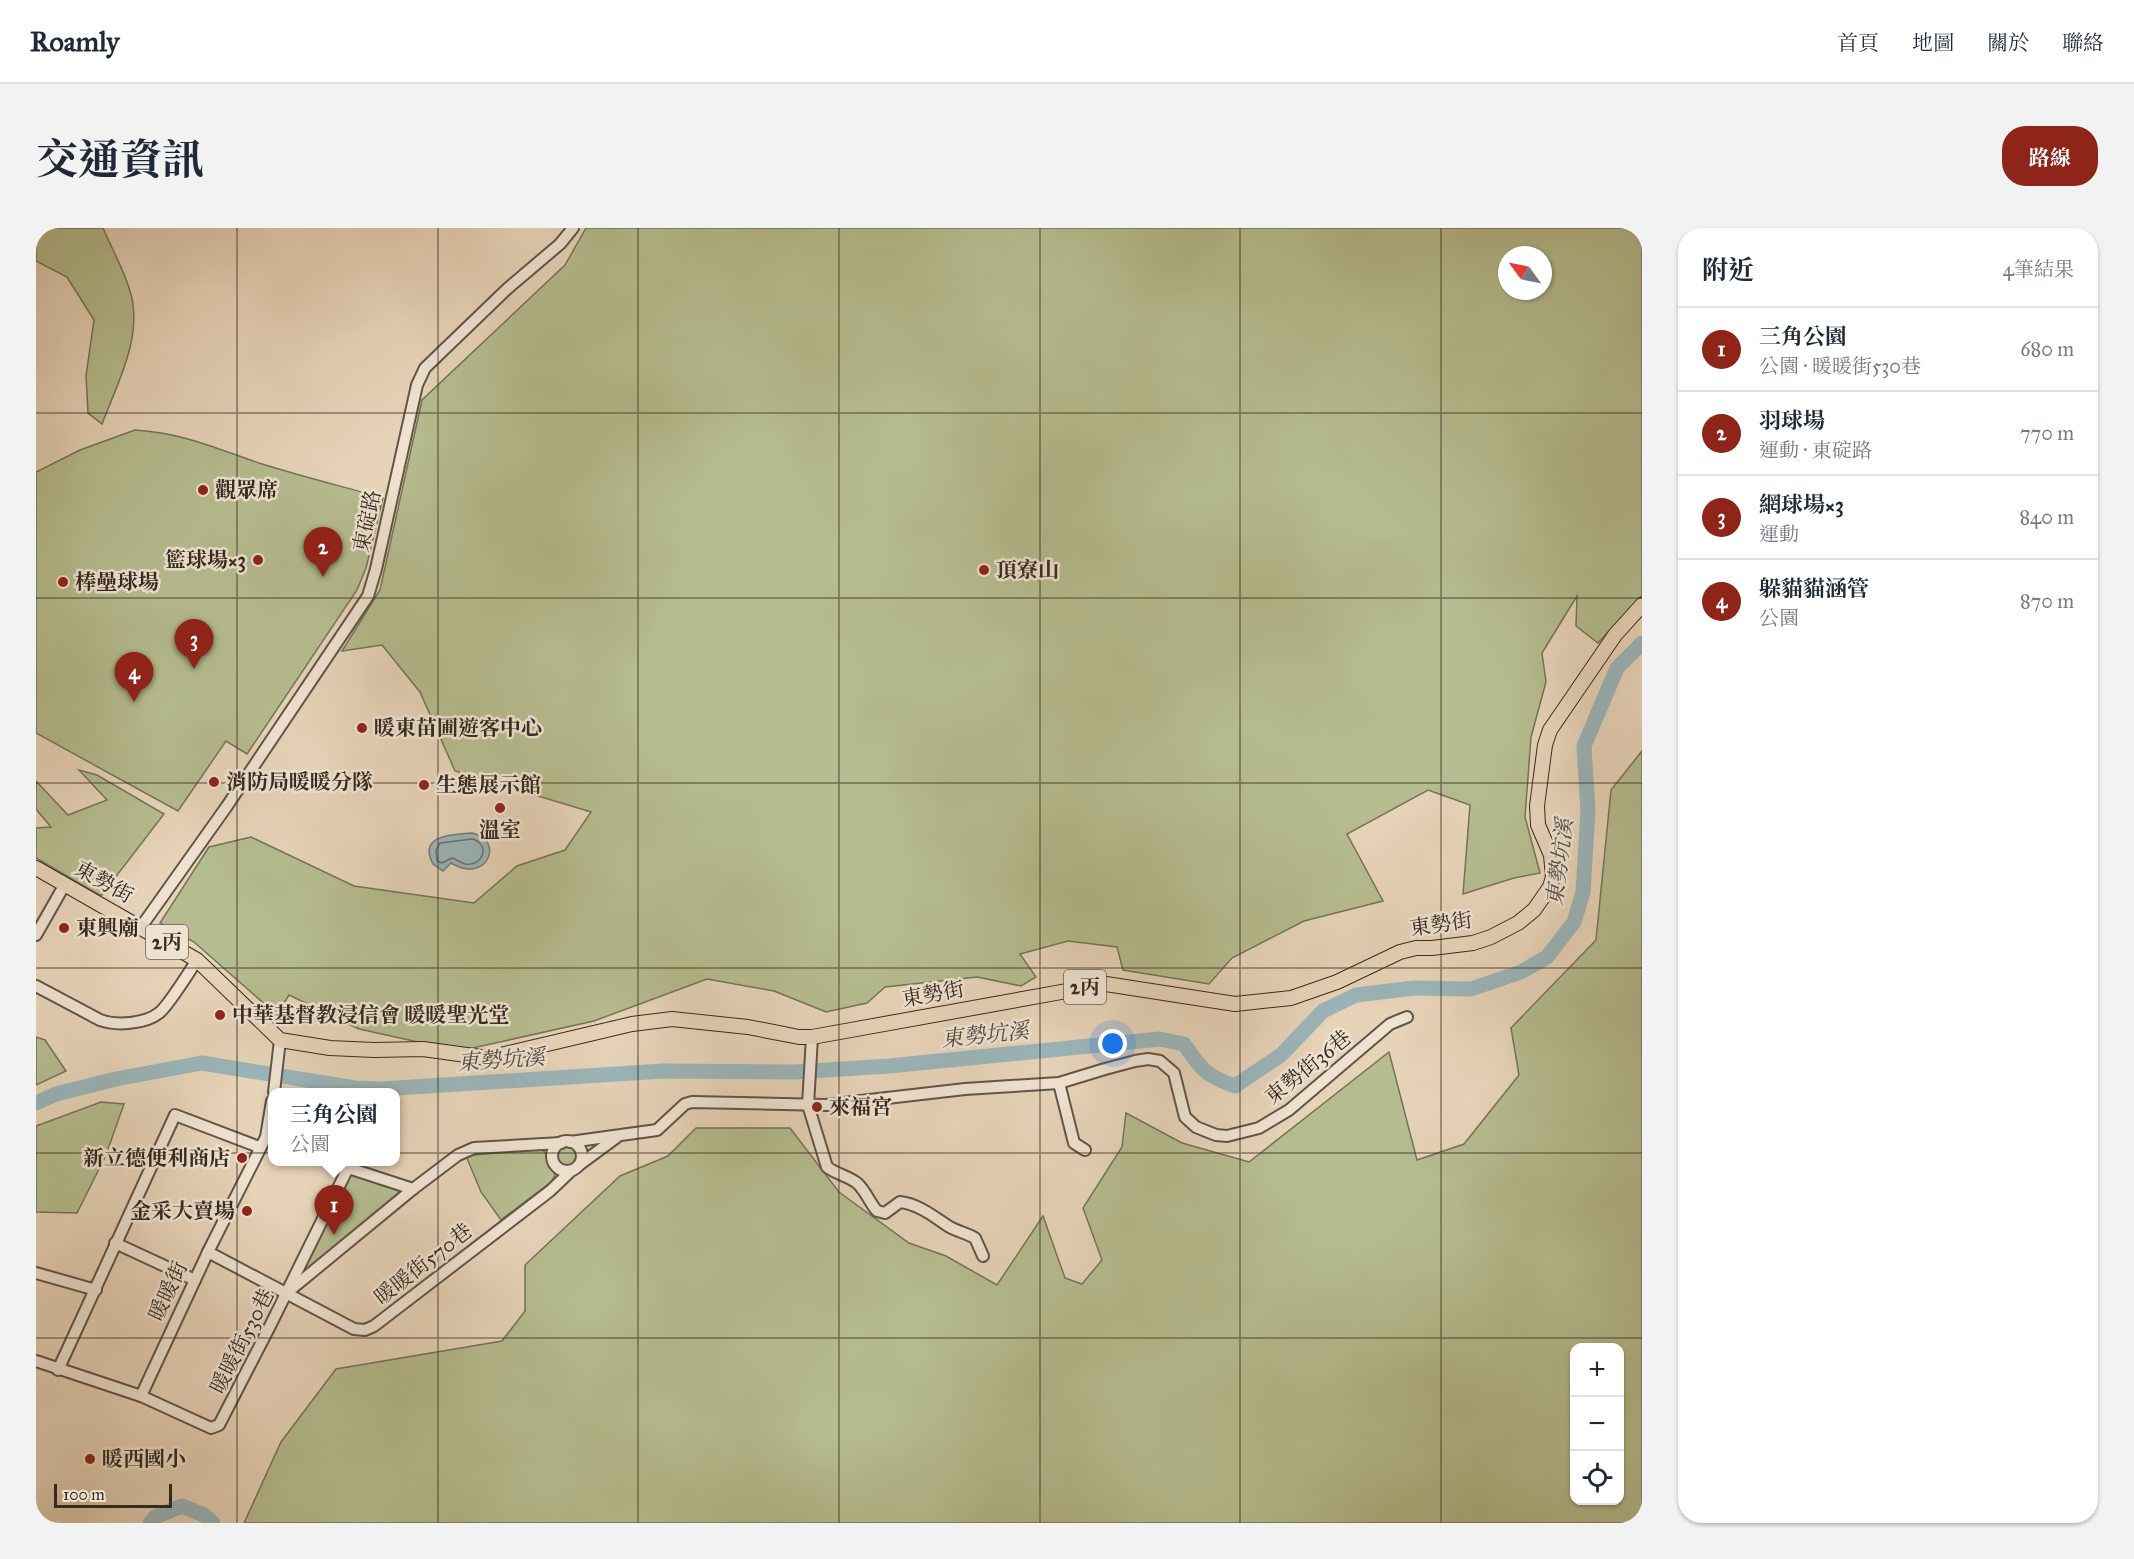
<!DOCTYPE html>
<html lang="zh-TW">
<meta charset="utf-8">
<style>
body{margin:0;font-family:"IM FELL Great Primer","Noto Serif TC",serif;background:#f2f2f3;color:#1f2937}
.controls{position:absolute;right:18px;bottom:18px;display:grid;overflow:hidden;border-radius:12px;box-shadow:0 2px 4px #0004}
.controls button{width:54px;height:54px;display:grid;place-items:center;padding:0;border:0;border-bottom:2px solid #e0e1e3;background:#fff;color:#1f2937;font:30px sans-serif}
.compass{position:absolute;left:1462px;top:18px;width:54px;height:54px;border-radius:50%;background:#fff;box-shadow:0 2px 4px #0004;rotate:303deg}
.scale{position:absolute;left:18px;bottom:15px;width:118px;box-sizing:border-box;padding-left:6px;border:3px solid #342b21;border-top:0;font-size:16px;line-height:21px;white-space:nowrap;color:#342b21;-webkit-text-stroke:4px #efe2d1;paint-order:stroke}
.you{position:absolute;left:1077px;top:816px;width:21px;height:21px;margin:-15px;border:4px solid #fff;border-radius:50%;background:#1a73e8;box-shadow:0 0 0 9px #1a73e833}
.badge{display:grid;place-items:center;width:39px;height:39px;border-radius:50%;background:#8f2418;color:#fff;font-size:20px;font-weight:700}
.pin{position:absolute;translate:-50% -50px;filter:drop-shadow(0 2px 3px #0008)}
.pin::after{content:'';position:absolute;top:32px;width:21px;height:18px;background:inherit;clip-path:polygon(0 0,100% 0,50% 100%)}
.popup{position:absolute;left:232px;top:860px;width:132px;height:78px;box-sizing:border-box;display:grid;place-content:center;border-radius:12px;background:#fff;filter:drop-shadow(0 2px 4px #0005);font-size:20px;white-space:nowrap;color:#747a83}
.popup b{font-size:22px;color:#1f2937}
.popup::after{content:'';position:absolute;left:50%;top:100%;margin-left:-12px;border:12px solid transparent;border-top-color:#fff}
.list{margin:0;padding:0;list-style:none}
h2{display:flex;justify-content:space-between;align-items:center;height:78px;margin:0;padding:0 24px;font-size:26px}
h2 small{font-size:20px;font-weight:400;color:#747a83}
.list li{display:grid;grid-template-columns:39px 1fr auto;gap:18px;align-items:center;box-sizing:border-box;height:84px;padding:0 24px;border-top:2px solid #e0e1e3}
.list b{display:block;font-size:22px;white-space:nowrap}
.list p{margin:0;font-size:20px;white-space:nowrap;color:#747a83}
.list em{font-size:20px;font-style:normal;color:#747a83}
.icon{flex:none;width:33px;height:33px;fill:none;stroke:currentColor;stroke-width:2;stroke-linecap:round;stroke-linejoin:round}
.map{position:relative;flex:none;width:1606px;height:1295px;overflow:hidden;border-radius:24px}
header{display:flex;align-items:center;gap:36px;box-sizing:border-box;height:84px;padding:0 30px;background:#fff;border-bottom:2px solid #e0e1e3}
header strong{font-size:28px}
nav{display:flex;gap:33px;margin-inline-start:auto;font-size:21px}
.intro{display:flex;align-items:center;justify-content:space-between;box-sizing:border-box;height:144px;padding:0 36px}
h1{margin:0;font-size:42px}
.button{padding:15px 27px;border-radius:24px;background:#8f2418;color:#fff;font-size:21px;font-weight:700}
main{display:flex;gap:36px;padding:0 36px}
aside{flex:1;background:#fff;border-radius:24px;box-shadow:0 2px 4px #0004}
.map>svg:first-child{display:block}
.green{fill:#b5bc8f;stroke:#747458;stroke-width:1.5;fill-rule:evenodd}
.water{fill:#9bb5ba;stroke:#727e7d;stroke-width:1.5}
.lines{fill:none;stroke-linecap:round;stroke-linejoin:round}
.shore{stroke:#68706e;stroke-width:1.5}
.river{stroke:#9bb5ba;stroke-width:15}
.minor-casing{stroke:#615547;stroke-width:14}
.major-casing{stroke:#342b21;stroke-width:16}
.minor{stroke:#efe2d1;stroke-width:10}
.major{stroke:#e7d3b8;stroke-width:14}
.grid{fill:none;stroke:#342b21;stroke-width:1.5;stroke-opacity:0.55}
.poi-dot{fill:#8f2418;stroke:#efe2d1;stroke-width:2}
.labels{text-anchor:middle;stroke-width:5;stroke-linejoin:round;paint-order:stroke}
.shield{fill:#efe2d1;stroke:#6c6256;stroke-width:1.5}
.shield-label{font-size:20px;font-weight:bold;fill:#342b21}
.poi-label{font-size:21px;font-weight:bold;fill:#342b21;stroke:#efe2d1;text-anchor:start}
.street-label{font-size:21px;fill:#342b21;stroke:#efe2d1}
.water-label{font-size:22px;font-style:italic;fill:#4e4e47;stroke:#efe2d1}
</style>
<header>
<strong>Roamly</strong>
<nav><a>首頁</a><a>地圖</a><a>關於</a><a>聯絡</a></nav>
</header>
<div class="intro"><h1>交通資訊</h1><a class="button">路線</a></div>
<main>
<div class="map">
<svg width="1606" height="1295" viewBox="0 0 1606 1295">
<rect width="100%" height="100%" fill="#e7d3b8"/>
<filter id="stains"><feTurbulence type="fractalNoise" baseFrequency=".00333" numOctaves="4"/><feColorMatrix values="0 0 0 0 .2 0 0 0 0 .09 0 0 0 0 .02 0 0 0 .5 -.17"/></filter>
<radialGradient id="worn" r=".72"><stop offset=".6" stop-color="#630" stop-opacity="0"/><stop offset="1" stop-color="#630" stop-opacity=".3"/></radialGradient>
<!-- green -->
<g class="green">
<path d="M0 0H67C76 21 88 42 94 63 108 107 81 156 66 196L52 185 50 148 58 92 31 49 0 33Z"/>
<path d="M550 0H1606V367L1562 415 1540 398 1541 368 1506 425 1510 454 1495 509 1489 589 1504 645 1478 650 1427 666 1434 577 1392 562 1311 606 1347 673 1268 693 1196 730 1173 756 1087 742 1081 719 1032 713 984 726 1000 749 985 758 941 749 849 759 831 775 790 784 738 763 671 751 558 793 423 823 323 801 253 767 241 787 158 714 124 695 173 619 215 609 318 658 438 675 481 638 529 622 555 584 419 543 384 464 346 417 306 423 344 362 386 172 529 37ZM1471 27H1507V63H1471Z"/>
<path d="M99 202C147 205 179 220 223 235 264 248 305 258 347 270L330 340 321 362 211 526 190 513 142 583 0 505V244L44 222Z"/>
<path d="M1606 523V1295H208L245 1214 300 1141 466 1113 489 1083V1037L584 948 632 928 660 900H754L803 964 873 1015 910 1028 961 1057 1007 988 1029 1050 1046 1056 1066 1032 1047 980 1086 919 1090 885 1146 915 1213 934 1353 824 1381 932 1428 916 1483 847 1475 800 1560 712 1575 562ZM1538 1120H1584V1272H1538Z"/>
<polygon points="43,542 61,547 128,586 65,668 0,630 0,600 15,599 0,581 0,553 32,587 71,572"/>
<polygon points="0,809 9,812 30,843 0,857"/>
<polygon points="65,874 88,876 70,927 41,985 0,984 0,898"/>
<circle cx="531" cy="928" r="11"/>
<polygon points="503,920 510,925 519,947 515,954 465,992 445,964 430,928"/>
<polygon points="314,945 366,962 261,1052"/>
</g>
<!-- water -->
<path class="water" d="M436 605C469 611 452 657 415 635L407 643 397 636C381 606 418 607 436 605Z"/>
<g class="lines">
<!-- shore -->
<path class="shore" d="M436 611C455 616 447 639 429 636 425 635 420 631 416 630L406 635 401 633 400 622 404 615Z"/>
<!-- river -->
<g class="river">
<path d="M0 875 20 866 80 851 166 835 319 860 345 861 627 843 759 844 853 838 1124 811 1148 816C1165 841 1170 848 1199 858L1245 827 1287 783 1320 767 1378 760 1435 761 1485 744 1511 729 1538 694 1547 664 1552 582 1548 518 1581 440 1606 415"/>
<polyline points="114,1295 119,1289 146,1278 168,1287 177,1295"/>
</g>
<defs>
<g id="minor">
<polyline points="105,699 191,578 332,368 340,341 381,157 389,140 471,61 524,16 537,0"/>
<polyline points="0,707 29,656"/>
<path d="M0 758 64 792C80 798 109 796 123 785 133 777 153 744 161 732"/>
<path d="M776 809 772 877 791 939C800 946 812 948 821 955 830 963 833 974 841 983L849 985 864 974C882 976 897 988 912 998 920 1003 930 1005 939 1010L947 1028"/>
<polyline points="1023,855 1038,915 1049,922"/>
<polyline points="238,864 244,812"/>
<circle cx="531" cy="928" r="15"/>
<polyline points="534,914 621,902 649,876 656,874 790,877 929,861 1023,855 1069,841 1099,833 1112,831 1124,833 1138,845 1149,889 1160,899 1180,907 1191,908 1223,900 1253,882 1354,796 1371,789"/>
<polyline points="294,934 377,961"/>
<polyline points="543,937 581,909"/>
<polyline points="79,1015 159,1052"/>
<polyline points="172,1024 318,1101 329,1102 338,1098 514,963 535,943"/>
<polyline points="0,1045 60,1062"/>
<polyline points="253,1063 377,961 422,927 438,920 525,915"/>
<polyline points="0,1133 105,1168 172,1024 230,909 236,873"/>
<polyline points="22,1142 139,887 223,919"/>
<polyline points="105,1168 175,1200 183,1197 234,1098 312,940"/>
</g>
<polyline id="major" points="0,640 161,732 244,812 294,820 338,822 387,821 452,830 596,796 636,791 712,799 763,809 776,809 1070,756 1199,776 1255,770 1301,754 1364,724 1380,720 1396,720 1437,715 1455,709 1482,695 1498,682 1514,659 1517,649 1515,627 1502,597 1501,578 1509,517 1514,502 1579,407 1606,377"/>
</defs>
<!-- minor casing -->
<use href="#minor" class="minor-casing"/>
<!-- major casing -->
<use href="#major" class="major-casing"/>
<!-- minor -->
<use href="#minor" class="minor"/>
<!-- major -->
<use href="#major" class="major"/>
</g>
<!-- grid -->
<path class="grid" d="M201 0V1295M402 0V1295M602 0V1295M803 0V1295M1004 0V1295M1204 0V1295M1405 0V1295M0 185H1606M0 370H1606M0 555H1606M0 740H1606M0 925H1606M0 1110H1606"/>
<!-- markers -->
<g class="poi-dot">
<circle cx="167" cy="262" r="6"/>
<circle cx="222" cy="332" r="6"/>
<circle cx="948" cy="342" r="6"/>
<circle cx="27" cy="354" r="6"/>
<circle cx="326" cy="500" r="6"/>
<circle cx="178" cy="554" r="6"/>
<circle cx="388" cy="557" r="6"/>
<circle cx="464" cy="580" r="6"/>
<circle cx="28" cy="700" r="6"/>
<circle cx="184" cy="787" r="6"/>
<circle cx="781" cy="879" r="6"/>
<circle cx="206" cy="930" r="6"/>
<circle cx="211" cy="983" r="6"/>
<circle cx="54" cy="1231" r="6"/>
</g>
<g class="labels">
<!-- shield labels -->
<g class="shield">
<rect x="110" y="697" width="42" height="34" rx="4.5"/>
<rect x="1028" y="742" width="42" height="34" rx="4.5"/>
</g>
<g class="shield-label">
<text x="131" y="721">2丙</text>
<text x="1049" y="766">2丙</text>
</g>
<!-- poi labels -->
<g class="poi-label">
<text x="179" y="269">觀眾席</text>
<text x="210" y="339" text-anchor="end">籃球場×3</text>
<text x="960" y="349">頂寮山</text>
<text x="39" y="361">棒壘球場</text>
<text x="338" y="507">暖東苗圃遊客中心</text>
<text x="190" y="561">消防局暖暖分隊</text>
<text x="400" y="564">生態展示館</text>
<text x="464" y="609" text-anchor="middle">溫室</text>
<text x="40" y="707">東興廟</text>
<text x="196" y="794">中華基督教浸信會 暖暖聖光堂</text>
<text x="793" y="886">來福宮</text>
<text x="194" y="937" text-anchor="end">新立德便利商店</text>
<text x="199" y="990" text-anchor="end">金采大賣場</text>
<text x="66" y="1238">暖西國小</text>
</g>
<!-- street labels -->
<g class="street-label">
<text transform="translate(331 293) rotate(-78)" y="7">東碇路</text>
<text transform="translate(68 654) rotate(29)" y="7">東勢街</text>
<text transform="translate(1405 696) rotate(-8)" y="7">東勢街</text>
<text transform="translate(897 766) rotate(-10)" y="7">東勢街</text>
<text transform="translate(1272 839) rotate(-39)" y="7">東勢街36巷</text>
<text transform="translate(387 1036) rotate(-38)" y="7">暖暖街570巷</text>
<text transform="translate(132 1063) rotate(-65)" y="7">暖暖街</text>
<text transform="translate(206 1113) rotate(-63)" y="7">暖暖街530巷</text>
</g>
<!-- water labels -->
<g class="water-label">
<text transform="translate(1523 634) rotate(-83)" y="8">東勢坑溪</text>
<text transform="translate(949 806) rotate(-6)" y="8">東勢坑溪</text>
<text transform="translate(465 831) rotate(-4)" y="8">東勢坑溪</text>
</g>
</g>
<rect width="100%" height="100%" filter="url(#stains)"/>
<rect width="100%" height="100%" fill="url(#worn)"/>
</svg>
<div class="controls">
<button>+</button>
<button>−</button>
<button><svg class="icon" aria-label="locate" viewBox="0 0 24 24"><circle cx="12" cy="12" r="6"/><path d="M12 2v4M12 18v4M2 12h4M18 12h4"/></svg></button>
</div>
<svg class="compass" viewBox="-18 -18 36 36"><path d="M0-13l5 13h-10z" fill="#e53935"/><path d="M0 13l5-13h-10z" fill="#747a83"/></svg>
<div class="scale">100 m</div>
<div class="you"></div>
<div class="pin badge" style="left:298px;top:1007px">1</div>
<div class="popup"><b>三角公園</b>公園</div>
<div class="pin badge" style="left:287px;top:349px">2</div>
<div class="pin badge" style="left:158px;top:441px">3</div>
<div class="pin badge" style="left:98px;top:474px">4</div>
</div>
<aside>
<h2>附近<small>4筆結果</small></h2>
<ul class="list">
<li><span class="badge">1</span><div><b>三角公園</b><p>公園 · 暖暖街530巷</p></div><em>680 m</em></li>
<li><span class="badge">2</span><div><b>羽球場</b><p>運動 · 東碇路</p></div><em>770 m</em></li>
<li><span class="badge">3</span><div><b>網球場×3</b><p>運動</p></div><em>840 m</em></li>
<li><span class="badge">4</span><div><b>躲貓貓涵管</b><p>公園</p></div><em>870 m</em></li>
</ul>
</aside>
</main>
